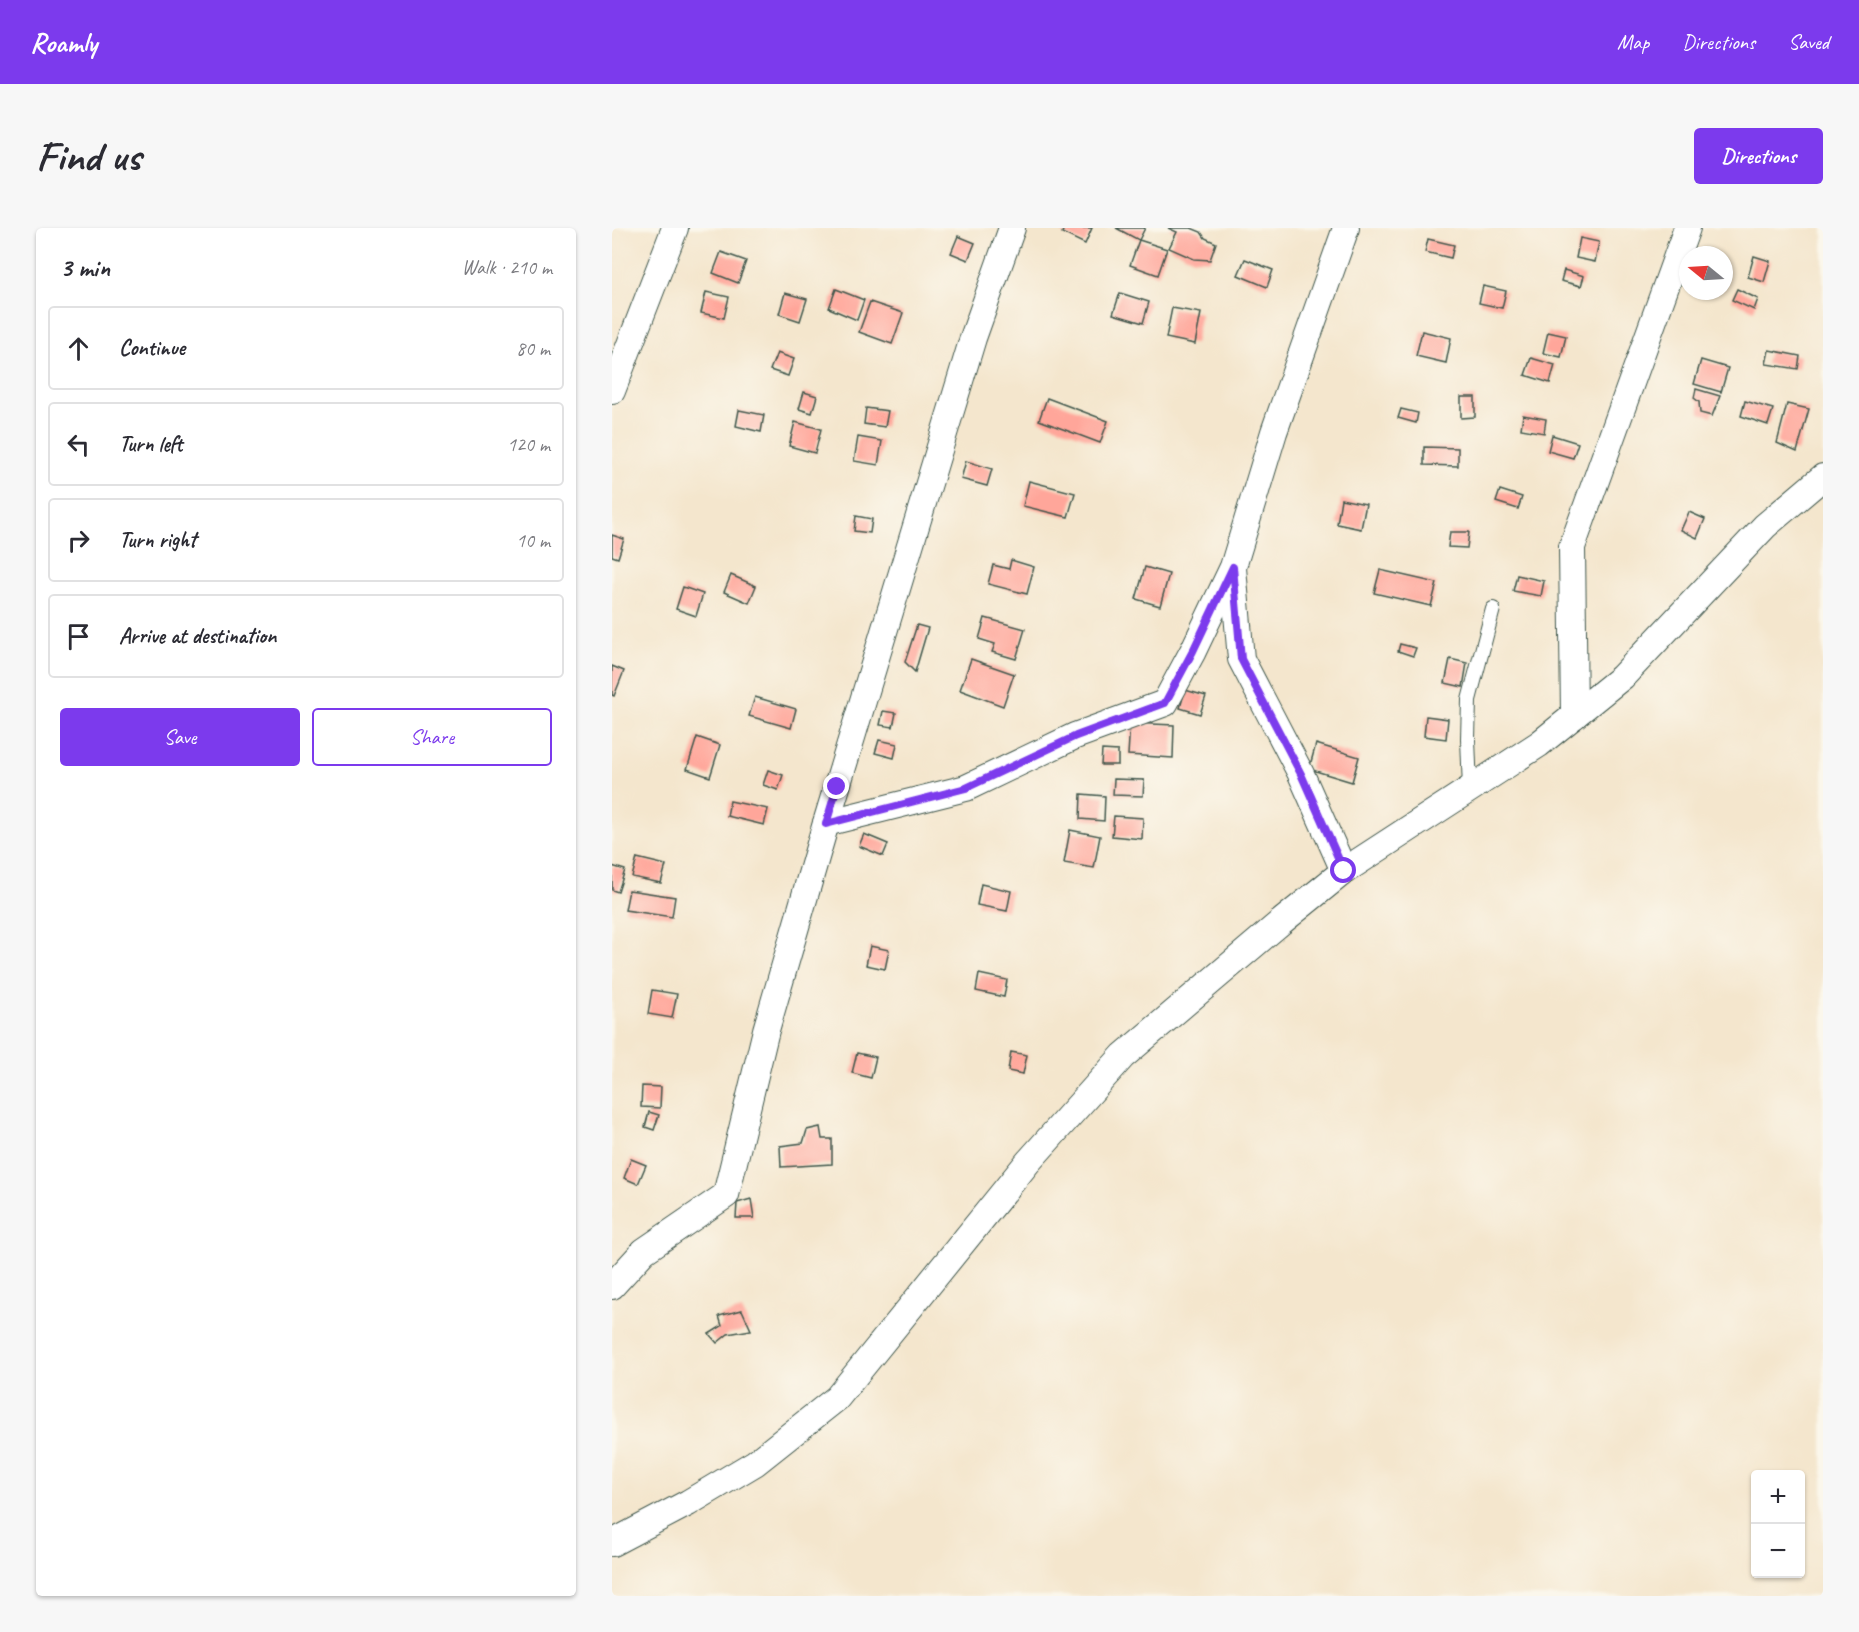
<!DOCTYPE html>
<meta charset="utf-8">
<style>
body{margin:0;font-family:Caveat,sans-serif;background:#f7f7f7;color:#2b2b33}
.controls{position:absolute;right:18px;bottom:18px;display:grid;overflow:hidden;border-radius:6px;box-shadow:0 2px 4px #0004}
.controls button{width:54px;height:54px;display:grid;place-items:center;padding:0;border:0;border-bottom:2px solid #e1e1e2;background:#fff;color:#2b2b33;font:30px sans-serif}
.compass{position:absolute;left:1067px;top:18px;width:54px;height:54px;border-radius:50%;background:#fff;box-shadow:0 2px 4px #0004;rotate:288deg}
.stop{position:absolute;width:18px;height:18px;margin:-14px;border:4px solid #7c3aed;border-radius:50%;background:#fff}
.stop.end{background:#7c3aed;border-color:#fff;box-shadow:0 2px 6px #0008}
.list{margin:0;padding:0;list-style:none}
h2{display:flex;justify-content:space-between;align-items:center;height:78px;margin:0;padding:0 24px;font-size:26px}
h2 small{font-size:20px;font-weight:400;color:#7c7c81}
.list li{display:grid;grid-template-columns:39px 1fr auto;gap:18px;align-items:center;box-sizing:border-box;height:84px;margin:0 12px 12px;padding:0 12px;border:2px solid #e1e1e2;border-radius:6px}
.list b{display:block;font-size:22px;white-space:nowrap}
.list em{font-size:20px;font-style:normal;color:#7c7c81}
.actions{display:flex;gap:12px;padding:18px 24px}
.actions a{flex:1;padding:14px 0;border:2px solid #7c3aed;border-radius:6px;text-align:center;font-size:21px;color:#7c3aed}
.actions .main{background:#7c3aed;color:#fff}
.icon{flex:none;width:33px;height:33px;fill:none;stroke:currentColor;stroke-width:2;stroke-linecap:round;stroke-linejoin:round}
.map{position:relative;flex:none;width:1211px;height:1368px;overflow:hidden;border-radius:6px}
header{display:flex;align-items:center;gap:36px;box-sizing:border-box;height:84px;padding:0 30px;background:#7c3aed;color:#fff}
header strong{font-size:28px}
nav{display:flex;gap:33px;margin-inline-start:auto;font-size:21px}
.intro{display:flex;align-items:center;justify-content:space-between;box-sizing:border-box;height:144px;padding:0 36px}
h1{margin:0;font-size:42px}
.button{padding:15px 27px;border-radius:6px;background:#7c3aed;color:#fff;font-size:21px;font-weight:700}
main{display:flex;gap:36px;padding:0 36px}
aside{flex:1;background:#fff;border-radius:6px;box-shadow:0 2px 4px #0004}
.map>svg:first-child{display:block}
.building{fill:#ffa69a}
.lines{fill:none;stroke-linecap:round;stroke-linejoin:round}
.service-casing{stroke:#3f564b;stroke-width:16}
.minor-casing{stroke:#3f564b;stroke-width:28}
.service{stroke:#fff;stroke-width:14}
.minor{stroke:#fff;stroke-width:26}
.route{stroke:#7c3aed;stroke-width:8}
</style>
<header>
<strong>Roamly</strong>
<nav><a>Map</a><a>Directions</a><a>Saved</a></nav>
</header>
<div class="intro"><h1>Find us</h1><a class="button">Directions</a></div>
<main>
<aside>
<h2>3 min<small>Walk · 210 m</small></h2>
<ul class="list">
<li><svg class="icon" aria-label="ahead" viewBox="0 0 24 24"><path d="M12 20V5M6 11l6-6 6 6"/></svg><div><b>Continue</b></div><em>80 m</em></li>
<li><svg class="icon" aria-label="left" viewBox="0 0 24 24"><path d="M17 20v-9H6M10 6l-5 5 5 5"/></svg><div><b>Turn left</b></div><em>120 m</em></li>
<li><svg class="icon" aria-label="right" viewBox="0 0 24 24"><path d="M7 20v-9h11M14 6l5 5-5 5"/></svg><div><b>Turn right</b></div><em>10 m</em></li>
<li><svg class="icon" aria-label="arrive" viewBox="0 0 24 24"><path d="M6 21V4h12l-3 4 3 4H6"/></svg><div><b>Arrive at destination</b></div></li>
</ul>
<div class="actions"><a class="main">Save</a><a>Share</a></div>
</aside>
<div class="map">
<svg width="1211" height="1368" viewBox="0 0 1211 1368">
<rect width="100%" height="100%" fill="#fbf7ec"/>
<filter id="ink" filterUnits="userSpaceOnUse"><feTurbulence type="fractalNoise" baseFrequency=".0167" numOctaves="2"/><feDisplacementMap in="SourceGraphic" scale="12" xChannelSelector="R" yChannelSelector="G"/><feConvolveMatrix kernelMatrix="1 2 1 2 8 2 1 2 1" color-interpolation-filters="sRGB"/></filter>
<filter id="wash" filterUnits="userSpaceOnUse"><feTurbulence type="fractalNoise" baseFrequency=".008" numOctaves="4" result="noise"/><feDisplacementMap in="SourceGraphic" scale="24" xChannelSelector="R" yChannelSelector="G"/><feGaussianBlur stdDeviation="1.35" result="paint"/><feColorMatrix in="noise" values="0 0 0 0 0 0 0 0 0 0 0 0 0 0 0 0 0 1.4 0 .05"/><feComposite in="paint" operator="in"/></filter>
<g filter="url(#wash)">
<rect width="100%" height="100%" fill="#f4e6cd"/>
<g id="blocks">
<!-- building -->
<g class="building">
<polygon points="452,0 480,0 473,16 450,5"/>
<polygon points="504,0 533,0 527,12 555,21 546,47 518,37 527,12"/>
<polygon points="556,0 579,0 589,4 593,10 604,15 598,32 582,31 557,20 565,4"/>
<polygon points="346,8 363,15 356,32 339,25"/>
<polygon points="968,10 987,14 983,34 964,30"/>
<polygon points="816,11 842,17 839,30 813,24"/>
<polygon points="109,24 134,33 126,55 101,45"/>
<polygon points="1142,28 1158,33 1152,54 1136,49"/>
<polygon points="633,31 661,42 655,59 626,47"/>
<polygon points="952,42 972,48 969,58 949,53"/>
<polygon points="871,58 894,63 890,80 867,75"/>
<polygon points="224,61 252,72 245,92 217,80"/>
<polygon points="1125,61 1146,71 1142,82 1120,72"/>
<polygon points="94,64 117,69 112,90 89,85"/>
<polygon points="173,65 195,71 188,93 167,86"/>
<polygon points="508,65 537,74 531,95 501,86"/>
<polygon points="258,74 291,85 280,116 247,104"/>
<polygon points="560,80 589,85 583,116 554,110"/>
<polygon points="810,103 839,110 834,135 804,128"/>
<polygon points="936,104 954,108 949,129 931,125"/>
<polygon points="1157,122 1188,128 1186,141 1154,136"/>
<polygon points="165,125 182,131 176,148 158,142"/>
<polygon points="919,130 943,137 938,155 913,147"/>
<polygon points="1089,132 1116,140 1109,164 1082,156"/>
<polygon points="1084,161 1108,168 1100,188 1088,185 1087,174 1082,170"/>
<polygon points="192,164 205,168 200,185 187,181"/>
<polygon points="849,169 863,169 863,189 849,190"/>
<polygon points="435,170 496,193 488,215 427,192"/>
<polygon points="1133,173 1161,181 1156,197 1129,188"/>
<polygon points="1175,176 1197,181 1185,224 1165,215"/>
<polygon points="254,180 276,183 273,199 252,196"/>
<polygon points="789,181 806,185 804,195 786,190"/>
<polygon points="127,182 152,187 149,204 124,198"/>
<polygon points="911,187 934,191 932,205 909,201"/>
<polygon points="183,194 209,201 203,225 177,218"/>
<polygon points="940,207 966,215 961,230 936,223"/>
<polygon points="246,209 270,213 266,237 242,233"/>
<polygon points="812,219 846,220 846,238 812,237"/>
<polygon points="354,233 380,241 375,258 349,251"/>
<polygon points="417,253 463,265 456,289 411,278"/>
<polygon points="888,262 910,269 906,281 884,274"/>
<polygon points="729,271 754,276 749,301 725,296"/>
<polygon points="1077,284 1093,291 1085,310 1069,302"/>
<polygon points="244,288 260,291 258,305 242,303"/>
<polygon points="838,304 857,304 855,320 836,319"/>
<polygon points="0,307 12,311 6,330 0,328"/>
<polygon points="399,332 422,339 415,366 376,356 381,337 397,341"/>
<polygon points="533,339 557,346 548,378 524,371"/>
<polygon points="768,342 825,355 819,378 762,365"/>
<polygon points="119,347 144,358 137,375 112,364"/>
<polygon points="905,347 932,353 929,368 901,363"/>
<polygon points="71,359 91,366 84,388 64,381"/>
<polygon points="373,390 413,401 404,431 380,424 383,416 367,411"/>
<polygon points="305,397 316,400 303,444 293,434"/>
<polygon points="788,416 804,420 801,428 786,423"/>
<polygon points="359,431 402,446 391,478 348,462"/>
<polygon points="838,431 855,435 851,459 833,455"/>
<polygon points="0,438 12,443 2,468 0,467"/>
<polygon points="573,462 594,468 588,486 568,480"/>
<polygon points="143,469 184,481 179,500 137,488"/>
<polygon points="271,483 284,485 281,499 268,497"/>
<polygon points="814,488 836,491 834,511 812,508"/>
<polygon points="518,495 562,497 561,530 516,527"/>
<polygon points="85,509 108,517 98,549 75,541"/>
<polygon points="267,512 285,516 282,530 263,525"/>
<polygon points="704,516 747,529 740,554 697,541"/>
<polygon points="490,522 506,523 506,537 489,537"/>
<polygon points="156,542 171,547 166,562 151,557"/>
<polygon points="502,551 532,552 531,568 501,567"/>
<polygon points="469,566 493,568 492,593 468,591"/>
<polygon points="118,573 156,581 152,597 115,588"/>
<polygon points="502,588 531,590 530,611 500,608"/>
<polygon points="458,602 488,608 482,640 452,635"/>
<polygon points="252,606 276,616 271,628 247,618"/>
<polygon points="25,630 54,637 49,655 20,649"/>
<polygon points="0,638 13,642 6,664 0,662"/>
<polygon points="369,656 399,663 395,683 365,677"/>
<polygon points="17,662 63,669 60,689 13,682"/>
<polygon points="258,718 277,722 273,741 254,737"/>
<polygon points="367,746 395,752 392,769 364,763"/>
<polygon points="40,762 65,766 60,790 36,786"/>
<polygon points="399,824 415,827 411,846 396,843"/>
<polygon points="245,825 264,829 259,850 240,845"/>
<polygon points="30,858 49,859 48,880 29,879"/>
<polygon points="37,884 47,887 42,902 33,899"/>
<polygon points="208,899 210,911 220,911 220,936 169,939 168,918 191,915 195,902"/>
<polygon points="19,931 34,937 26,956 12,950"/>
<polygon points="139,971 142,990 124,990 125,975"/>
<polygon points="130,1082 139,1102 116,1106 105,1115 97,1106 110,1098 107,1088"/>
</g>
</g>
</g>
<g filter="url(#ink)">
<use href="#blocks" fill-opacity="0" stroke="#3f564b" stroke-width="1.5"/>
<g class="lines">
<defs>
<polyline id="service" points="858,561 856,511 857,472 881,381"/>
<g id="minor">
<polyline points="0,163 63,0"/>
<polyline points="621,340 629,431 689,546 732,643"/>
<polyline points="962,488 960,319 1075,0"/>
<polyline points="214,595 354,560 463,508 553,475 581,423 621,339 662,204 734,0"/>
<polyline points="0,1058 32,1023 114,967 154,802 214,595 361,110 400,0"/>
<polyline points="0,1315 76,1275 143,1235 225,1170 416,934 511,828 669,694 732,643 927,516 1010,449 1153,298 1211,249"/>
</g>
</defs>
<!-- service casing -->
<use href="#service" class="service-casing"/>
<!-- minor casing -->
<use href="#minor" class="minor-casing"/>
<!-- service -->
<use href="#service" class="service"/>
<!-- minor -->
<use href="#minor" class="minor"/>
</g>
</g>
<g class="lines" filter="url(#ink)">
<!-- route -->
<polyline class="route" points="225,559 214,596 354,560 464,508 553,475 581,423 621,339 629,431 689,546 732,643"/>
</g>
</svg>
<div class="controls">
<button>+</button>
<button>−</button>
</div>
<svg class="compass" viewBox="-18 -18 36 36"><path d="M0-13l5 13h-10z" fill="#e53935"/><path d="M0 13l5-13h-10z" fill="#7c7c81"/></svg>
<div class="stop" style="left:732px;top:643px"></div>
<div class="stop end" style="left:225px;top:559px"></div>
</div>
</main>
